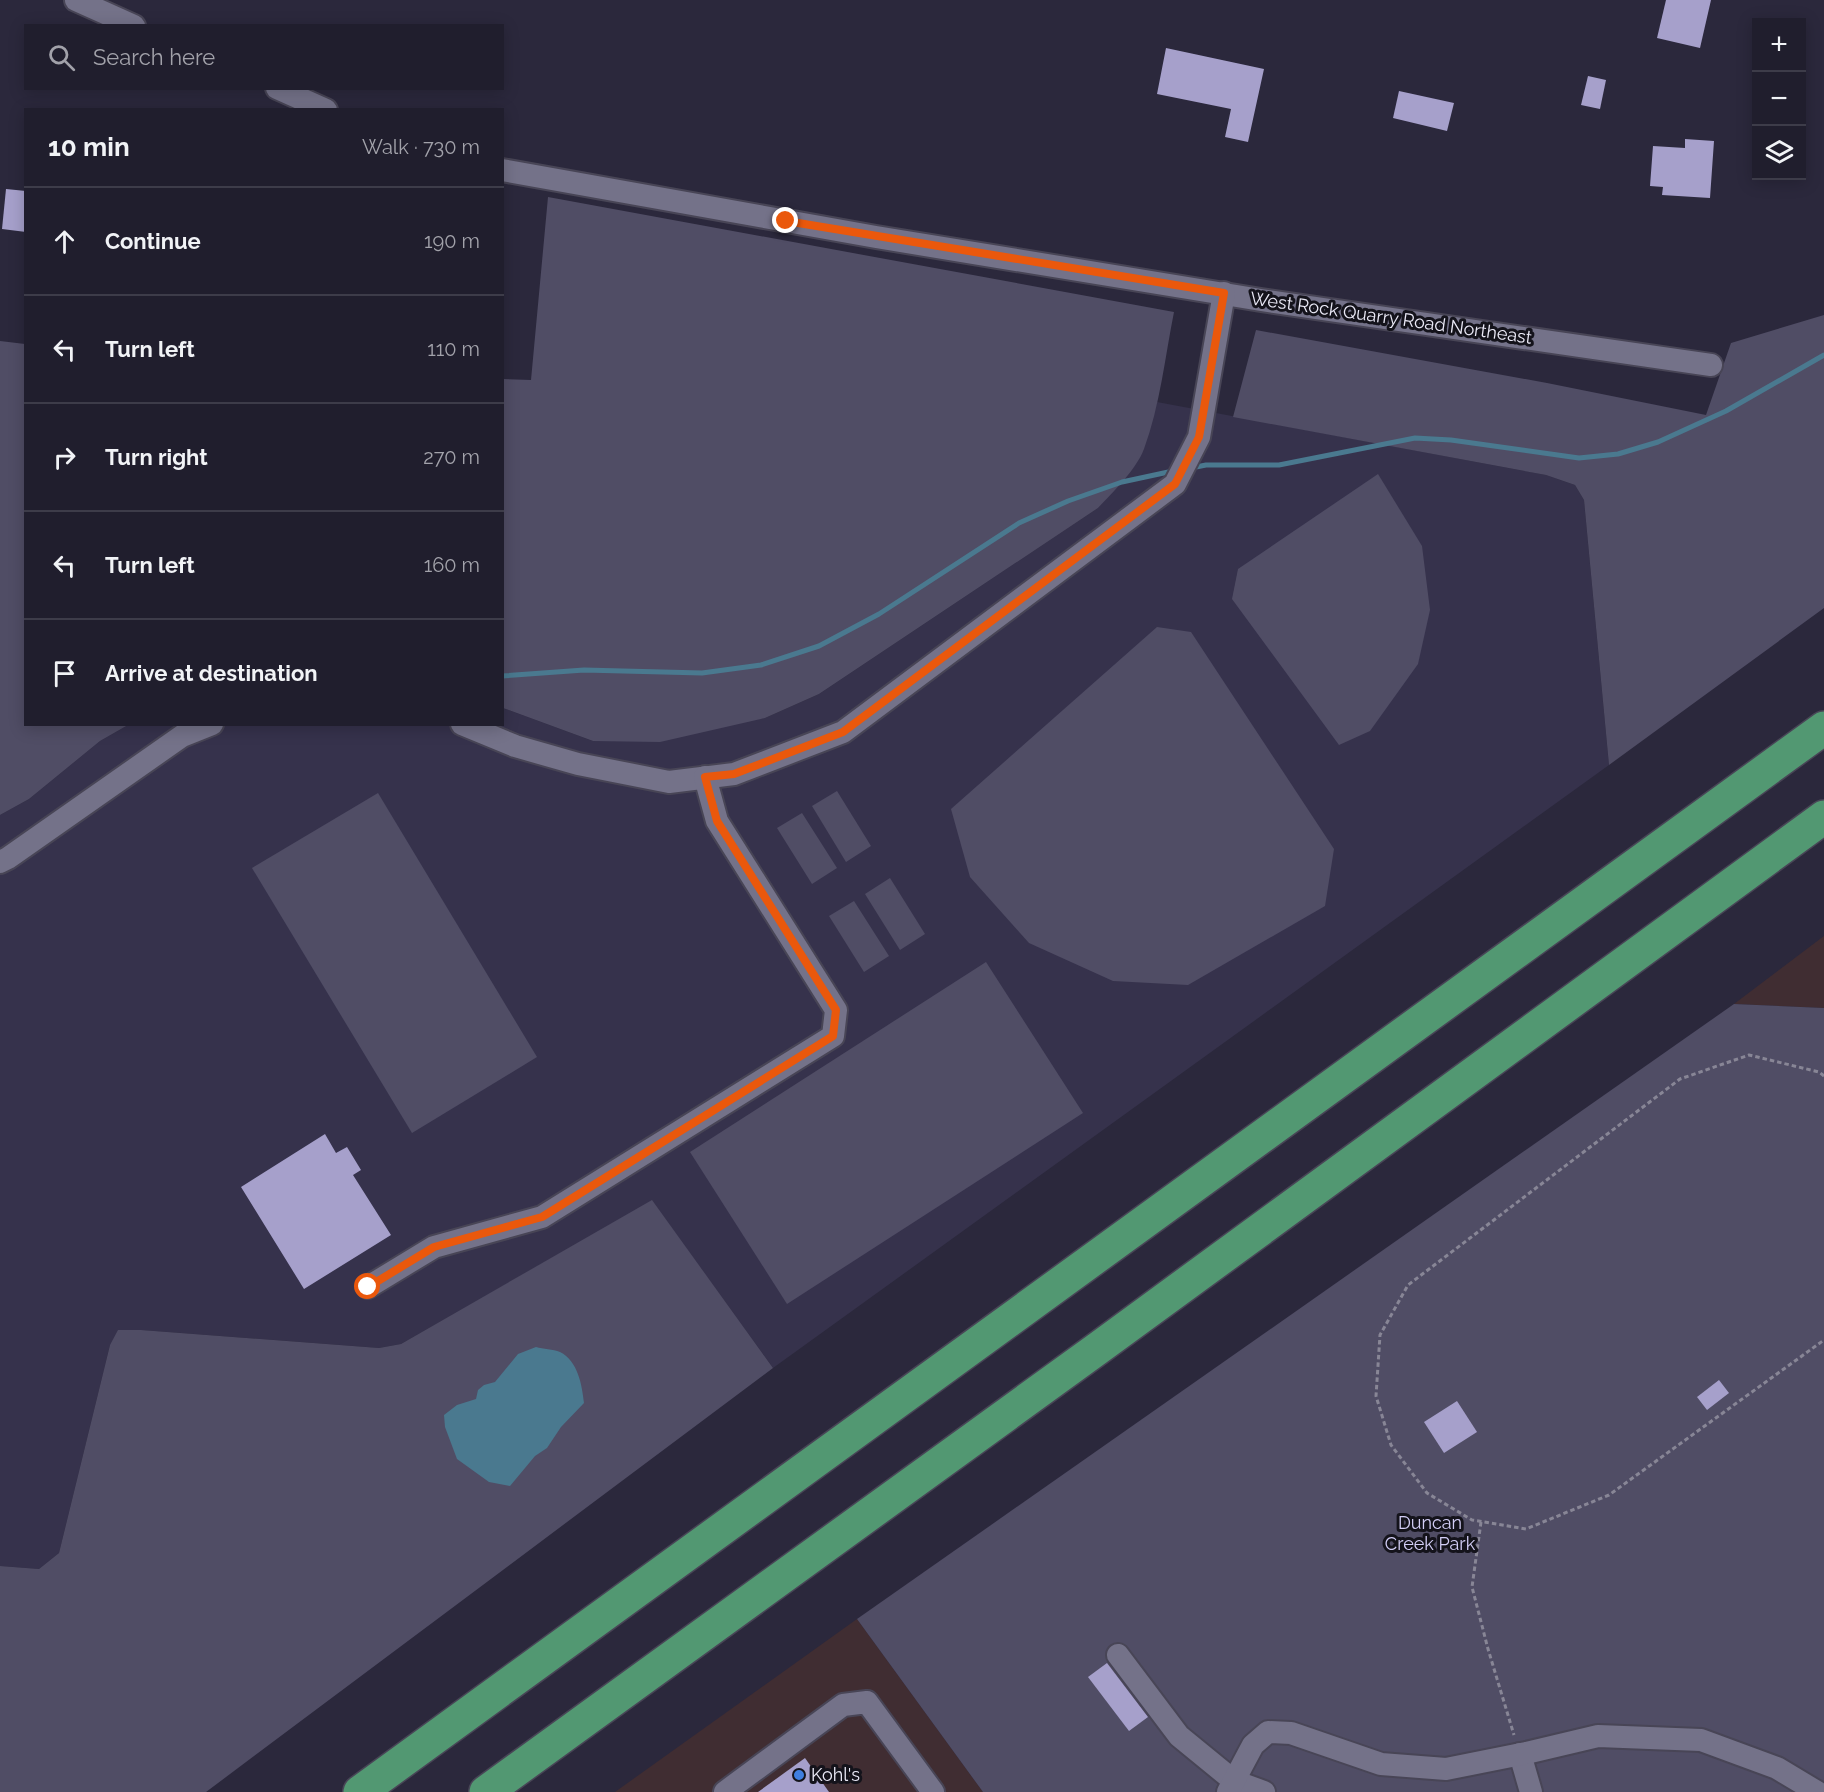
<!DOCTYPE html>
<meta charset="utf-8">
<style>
body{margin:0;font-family:Raleway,sans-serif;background:#2d2b39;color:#f1f3f6}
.controls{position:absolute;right:18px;top:18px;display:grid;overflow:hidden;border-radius:0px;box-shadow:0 3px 15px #0003}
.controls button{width:54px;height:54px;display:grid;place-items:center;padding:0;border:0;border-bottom:2px solid #3d3c49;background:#201e2d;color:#f1f3f6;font:30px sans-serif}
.stop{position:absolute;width:18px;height:18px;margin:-14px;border:4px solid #ea580c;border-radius:50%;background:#fff}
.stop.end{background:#ea580c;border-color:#fff;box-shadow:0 2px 6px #0008}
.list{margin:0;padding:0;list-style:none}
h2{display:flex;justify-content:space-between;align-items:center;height:78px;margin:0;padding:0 24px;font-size:26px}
h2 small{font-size:20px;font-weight:400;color:#a2a2aa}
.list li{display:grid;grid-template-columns:39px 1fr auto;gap:18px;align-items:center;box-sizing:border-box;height:108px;padding:0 24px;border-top:2px solid #3d3c49}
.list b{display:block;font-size:22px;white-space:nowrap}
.list em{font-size:20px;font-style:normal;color:#a2a2aa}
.icon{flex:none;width:33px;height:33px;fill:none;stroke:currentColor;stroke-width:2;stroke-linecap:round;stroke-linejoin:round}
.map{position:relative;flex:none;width:1824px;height:1792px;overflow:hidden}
.search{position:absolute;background:#201e2d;box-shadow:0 3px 15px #0003;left:24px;top:24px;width:480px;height:66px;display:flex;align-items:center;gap:15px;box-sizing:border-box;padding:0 21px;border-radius:0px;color:#a2a2aa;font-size:22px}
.panel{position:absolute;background:#201e2d;box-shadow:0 3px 15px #0003;left:24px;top:108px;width:480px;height:618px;border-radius:0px}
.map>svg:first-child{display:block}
.commercial{fill:#402d32}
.built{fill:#36324c}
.green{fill:#504d65}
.water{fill:#4a798f}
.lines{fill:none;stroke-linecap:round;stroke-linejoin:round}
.stream{stroke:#4a798f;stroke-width:5}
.building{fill:#a6a0cb}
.minor-casing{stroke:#484556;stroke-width:26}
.highway-casing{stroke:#484556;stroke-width:36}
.path{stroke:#888696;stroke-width:3;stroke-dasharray:4.5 3;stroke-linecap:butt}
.minor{stroke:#747289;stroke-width:22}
.highway{stroke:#529872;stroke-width:33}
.route{stroke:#ea580c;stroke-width:8}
.shop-dot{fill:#3f7fe0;stroke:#14131b;stroke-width:2}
.labels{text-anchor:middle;stroke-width:6;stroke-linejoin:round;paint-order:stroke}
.street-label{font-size:18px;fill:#ebeaf7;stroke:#14131b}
.park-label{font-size:18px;fill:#d3cef6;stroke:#14131b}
.poi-label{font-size:18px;fill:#ebeaf7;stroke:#14131b;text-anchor:start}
</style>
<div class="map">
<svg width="1824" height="1792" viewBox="0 0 1824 1792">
<rect width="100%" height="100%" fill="#2b283c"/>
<!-- commercial -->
<g class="commercial">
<polygon points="1824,936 1824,1008 1734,1004"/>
<polygon points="857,1619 983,1792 615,1792"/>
</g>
<!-- built -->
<polygon class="built" points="1157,402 1546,475 1575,485 1584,500 1609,765 773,1368 652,1201 401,1344 379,1348 141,1330 110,1345 59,1553 39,1569 0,1566 0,815 29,799 100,741 128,725 502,724 503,708 593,741 765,718 819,694 1098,508 1143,451"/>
<!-- green -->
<g class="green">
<path d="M548 197 1174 312C1165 357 1160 406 1144 449 1136 470 1113 492 1098 508L819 694 765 718 660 742 593 741 503 708V379L531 380Z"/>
<polygon points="1824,315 1824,608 1609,765 1584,500 1575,485 1546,475 1233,417 1256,330 1547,383 1706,415 1731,343"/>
<polygon points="0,341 25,344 26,724 128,725 100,741 29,799 0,815"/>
<polygon points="1378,474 1422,546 1430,610 1418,664 1370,731 1339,745 1232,599 1238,569"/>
<polygon points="1157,627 1191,632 1334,849 1325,906 1188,985 1113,981 1029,943 970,877 951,809"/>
<polygon points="837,791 871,846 846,862 812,806"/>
<polygon points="378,793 537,1057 412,1133 252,868"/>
<polygon points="802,813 837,868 812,884 777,828"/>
<polygon points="890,878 925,934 900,950 865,894"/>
<polygon points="854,901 889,956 864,972 829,916"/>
<polygon points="986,962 1083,1113 787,1304 690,1152"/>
<polygon points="1734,1004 1824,1008 1824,1792 983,1792 857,1619"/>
<polygon points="652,1200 773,1368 206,1792 0,1792 0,1566 39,1569 59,1553 110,1345 118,1330 141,1330 379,1348 401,1344"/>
</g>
<!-- water -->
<path class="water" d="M536 1347C543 1349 553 1349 560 1352 578 1361 582 1385 584 1403L561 1427 547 1448 535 1456 510 1486 489 1482 457 1459 445 1427 444 1415 457 1405 476 1399 478 1390 484 1385 495 1382 518 1354Z"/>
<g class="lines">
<!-- stream -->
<g class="stream">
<polyline points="1191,468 1206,465 1279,465 1415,438 1451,440 1579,458 1618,454 1658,442 1726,411 1824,355"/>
<polyline points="502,676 584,670 702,673 761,665 819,646 879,614 1019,523 1068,501 1122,482 1173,471"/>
</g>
</g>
<!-- building -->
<g class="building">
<polygon points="1666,0 1711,0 1700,48 1657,38"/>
<polygon points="1166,48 1264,69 1248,142 1225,137 1231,109 1157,94"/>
<polygon points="1588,76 1606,80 1600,109 1581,105"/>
<polygon points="1399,91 1454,103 1447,131 1393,118"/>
<polygon points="1685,139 1714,141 1710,198 1662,195 1663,187 1650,186 1653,146 1685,148"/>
<polygon points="6,189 26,191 26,232 2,229"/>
<polygon points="325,1134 336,1153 347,1147 361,1170 353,1175 391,1235 304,1289 241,1187"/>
<polygon points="1719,1380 1729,1393 1707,1410 1697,1397"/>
<polygon points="1457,1401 1477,1432 1444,1453 1424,1422"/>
<polygon points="1107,1663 1148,1717 1129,1731 1088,1677"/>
<polygon points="805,1758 829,1792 758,1792"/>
</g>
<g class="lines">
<defs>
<g id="minor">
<polyline points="76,0 134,26"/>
<polyline points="277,88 326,110"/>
<polyline points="502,170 876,237 1261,300 1711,365"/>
<polyline points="462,724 515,746 578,764 669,782 734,774 843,732 1175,484 1199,437 1224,293"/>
<polyline points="0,862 8,858 182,736 212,724"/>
<polyline points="368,1287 434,1247 542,1217 833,1036 836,1010 717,821 705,777"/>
<polyline points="1118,1655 1179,1736 1234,1781 1264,1792"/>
<polyline points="1520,1754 1531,1792"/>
<polyline points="725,1792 843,1705 867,1702 933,1792"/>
<polyline points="1228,1792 1253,1745 1268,1732 1291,1733 1381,1764 1446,1769 1526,1753 1598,1736 1701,1740 1777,1768 1817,1792"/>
</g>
<g id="highway">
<polyline points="360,1792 1824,728"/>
<polyline points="486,1792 1097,1349 1824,817"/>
</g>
</defs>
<!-- minor casing -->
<use href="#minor" class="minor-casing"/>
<!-- highway casing -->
<use href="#highway" class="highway-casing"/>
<!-- path -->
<g class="path">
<polyline points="1824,1076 1819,1072 1749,1055 1680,1079 1408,1285 1380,1335 1376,1396 1391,1445 1427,1493 1472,1520 1526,1529 1609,1495 1824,1340"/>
<polyline points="1481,1522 1472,1587 1488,1649 1514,1735"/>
</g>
<!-- minor -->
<use href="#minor" class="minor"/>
<!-- highway -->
<use href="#highway" class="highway"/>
</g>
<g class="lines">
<!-- route -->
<polyline class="route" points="368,1287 434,1247 542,1217 833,1036 836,1010 717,821 705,777 734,774 843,732 1175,484 1199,437 1224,293 786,221"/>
</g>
<!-- markers -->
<circle class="shop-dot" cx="799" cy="1775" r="6"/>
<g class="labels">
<!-- street labels -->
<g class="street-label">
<text transform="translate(1391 318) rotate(8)" y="6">West Rock Quarry Road Northeast</text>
</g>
<!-- park labels -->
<g class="park-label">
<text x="1430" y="1529">Duncan<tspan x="1430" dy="21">Creek Park</tspan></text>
</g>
<!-- poi labels -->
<g class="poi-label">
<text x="811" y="1781">Kohl's</text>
</g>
</g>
</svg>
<div class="controls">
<button>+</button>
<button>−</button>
<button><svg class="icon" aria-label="layers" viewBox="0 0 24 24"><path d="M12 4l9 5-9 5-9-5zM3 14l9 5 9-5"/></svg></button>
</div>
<div class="stop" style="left:368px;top:1287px"></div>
<div class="stop end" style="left:786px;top:221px"></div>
<div class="search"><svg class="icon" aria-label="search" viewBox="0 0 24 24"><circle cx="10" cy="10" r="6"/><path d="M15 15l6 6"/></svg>Search here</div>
<section class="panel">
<h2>10 min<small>Walk · 730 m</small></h2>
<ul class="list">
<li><svg class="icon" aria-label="ahead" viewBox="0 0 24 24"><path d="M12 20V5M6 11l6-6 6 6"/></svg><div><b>Continue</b></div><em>190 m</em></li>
<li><svg class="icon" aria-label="left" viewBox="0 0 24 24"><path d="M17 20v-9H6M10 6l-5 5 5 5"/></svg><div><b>Turn left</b></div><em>110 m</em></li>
<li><svg class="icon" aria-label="right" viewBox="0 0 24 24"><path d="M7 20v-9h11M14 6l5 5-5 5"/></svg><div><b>Turn right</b></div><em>270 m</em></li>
<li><svg class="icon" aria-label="left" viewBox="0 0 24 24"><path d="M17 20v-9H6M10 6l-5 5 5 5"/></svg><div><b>Turn left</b></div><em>160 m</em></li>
<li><svg class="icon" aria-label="arrive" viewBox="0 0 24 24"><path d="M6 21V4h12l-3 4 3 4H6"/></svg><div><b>Arrive at destination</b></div></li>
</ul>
</section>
</div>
